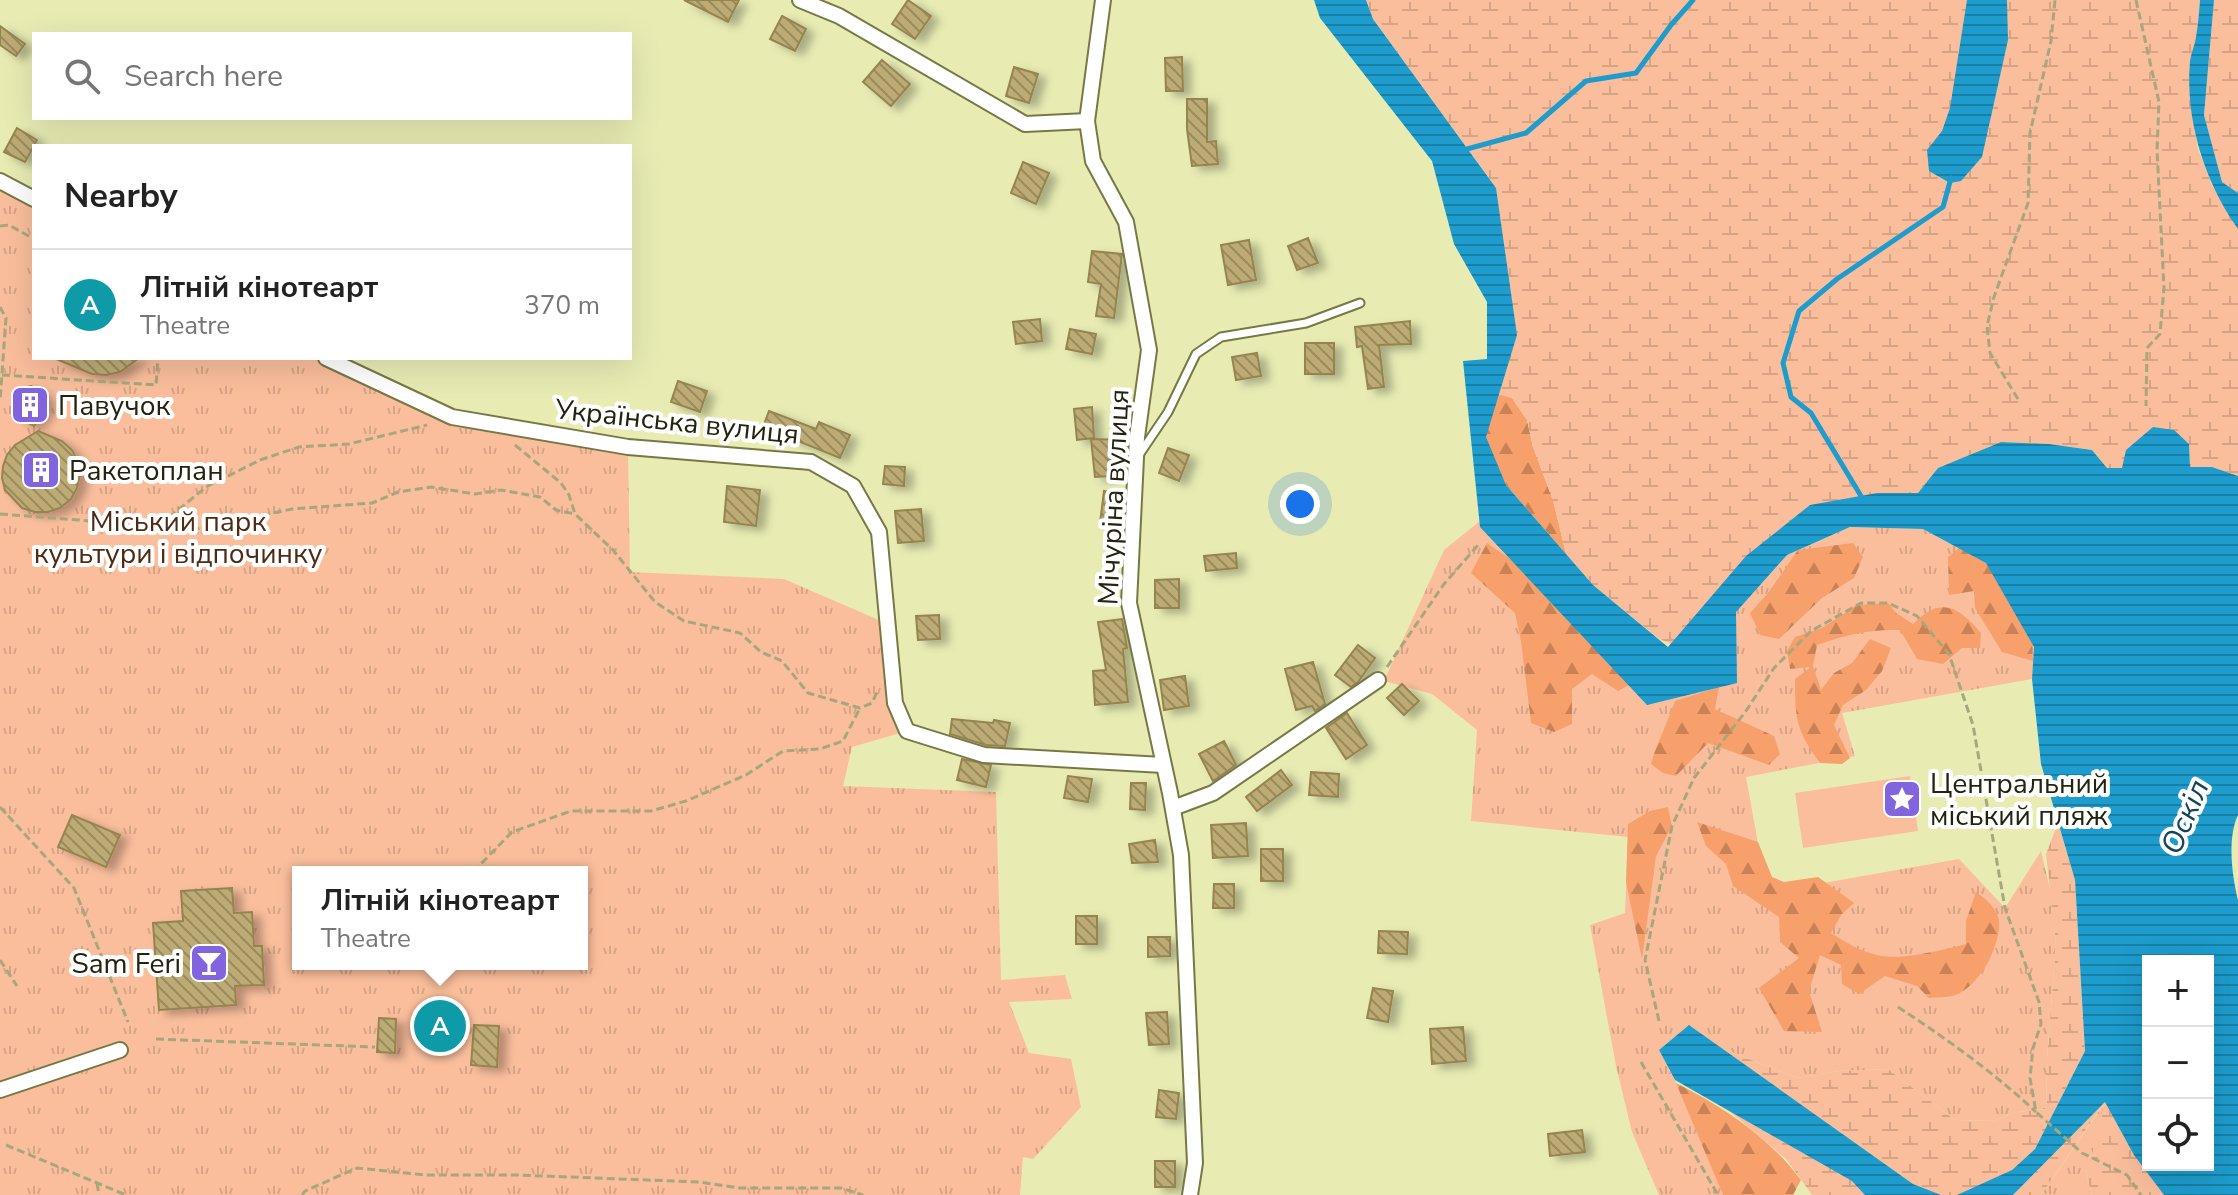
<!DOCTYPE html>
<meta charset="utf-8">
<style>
body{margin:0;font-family:"Nunito Sans",sans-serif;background:#f2f2f2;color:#222}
.controls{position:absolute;right:24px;bottom:24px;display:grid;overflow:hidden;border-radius:0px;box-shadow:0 8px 32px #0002}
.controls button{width:72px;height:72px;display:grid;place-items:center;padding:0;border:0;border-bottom:2px solid #e0e0e0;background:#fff;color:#222;font:40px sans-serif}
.you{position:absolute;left:1300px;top:504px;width:28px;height:28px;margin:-20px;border:6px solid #fff;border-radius:50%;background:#1a73e8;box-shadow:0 0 0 12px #1a73e833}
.badge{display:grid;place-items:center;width:52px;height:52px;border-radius:50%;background:#0b8043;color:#fff;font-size:26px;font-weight:700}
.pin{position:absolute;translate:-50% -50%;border:4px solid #fff;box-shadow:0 2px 8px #0006}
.popup{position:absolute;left:292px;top:866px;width:296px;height:104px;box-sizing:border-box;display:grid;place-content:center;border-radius:0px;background:#fff;filter:drop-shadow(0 2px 6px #0005);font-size:26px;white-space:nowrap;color:#767676}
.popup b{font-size:30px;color:#222}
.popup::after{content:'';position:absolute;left:50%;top:100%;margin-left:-16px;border:16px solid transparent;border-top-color:#fff}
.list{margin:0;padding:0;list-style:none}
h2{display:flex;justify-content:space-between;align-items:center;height:104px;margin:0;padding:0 32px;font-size:34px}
h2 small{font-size:26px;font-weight:400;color:#767676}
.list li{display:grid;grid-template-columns:52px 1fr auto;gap:24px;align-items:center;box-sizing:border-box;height:112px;padding:0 32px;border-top:2px solid #e0e0e0}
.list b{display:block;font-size:30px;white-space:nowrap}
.list p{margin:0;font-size:26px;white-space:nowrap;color:#767676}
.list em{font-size:26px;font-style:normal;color:#767676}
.icon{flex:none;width:44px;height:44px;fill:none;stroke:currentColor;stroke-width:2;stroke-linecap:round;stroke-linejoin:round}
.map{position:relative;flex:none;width:2238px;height:1195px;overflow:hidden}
.search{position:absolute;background:#fff;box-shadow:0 8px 32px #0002;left:32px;top:32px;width:600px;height:88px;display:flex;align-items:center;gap:20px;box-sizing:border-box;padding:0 28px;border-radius:0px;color:#767676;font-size:30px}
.panel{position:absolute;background:#fff;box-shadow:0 8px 32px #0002;left:32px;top:144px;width:600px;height:216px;border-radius:0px}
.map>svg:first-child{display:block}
.grass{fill:url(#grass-tufts);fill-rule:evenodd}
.forest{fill:url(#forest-firs)}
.wetland{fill:url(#wetland-marsh)}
.pitch{fill:#fabe9c}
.water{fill:url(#water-rules);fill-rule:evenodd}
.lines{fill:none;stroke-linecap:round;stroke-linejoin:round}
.stream{stroke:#1d9ccd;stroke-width:5}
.building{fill:url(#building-back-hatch);stroke:#968450;stroke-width:2;filter:url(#shadow)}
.lane-casing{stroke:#767944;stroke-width:11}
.street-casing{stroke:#767944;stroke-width:18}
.path{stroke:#a6a87b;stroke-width:3;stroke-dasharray:8 4;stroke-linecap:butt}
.lane{stroke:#fff;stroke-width:7}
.street{stroke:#fff;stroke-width:14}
.labels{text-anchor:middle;stroke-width:8;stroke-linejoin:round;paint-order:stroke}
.poi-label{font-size:28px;fill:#23240e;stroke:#fff;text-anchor:start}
.street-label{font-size:28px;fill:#23240e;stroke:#fff}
.park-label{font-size:28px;fill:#4e2b15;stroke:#fff}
.water-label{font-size:30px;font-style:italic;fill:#144459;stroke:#fff}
</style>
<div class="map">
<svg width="2238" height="1195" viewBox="0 0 2238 1195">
<defs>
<pattern id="grass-tufts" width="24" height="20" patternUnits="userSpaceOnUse" patternTransform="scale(2)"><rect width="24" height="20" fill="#fabe9c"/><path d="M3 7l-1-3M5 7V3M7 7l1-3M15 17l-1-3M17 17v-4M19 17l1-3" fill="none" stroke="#d6a385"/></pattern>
<pattern id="forest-firs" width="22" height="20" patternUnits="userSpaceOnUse" patternTransform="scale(2)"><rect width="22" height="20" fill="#f8a06b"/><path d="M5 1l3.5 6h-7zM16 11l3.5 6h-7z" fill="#c88256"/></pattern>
<pattern id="wetland-marsh" width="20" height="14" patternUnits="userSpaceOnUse" patternTransform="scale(2)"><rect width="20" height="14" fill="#fabe9c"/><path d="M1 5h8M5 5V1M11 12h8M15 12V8" fill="none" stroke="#d6a385"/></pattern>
<pattern id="water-rules" width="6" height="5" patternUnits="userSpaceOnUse" patternTransform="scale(2)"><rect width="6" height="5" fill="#1d9ccd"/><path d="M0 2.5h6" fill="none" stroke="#197fa5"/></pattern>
<pattern id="building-back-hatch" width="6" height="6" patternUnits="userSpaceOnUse" patternTransform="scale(2)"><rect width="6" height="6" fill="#bdab75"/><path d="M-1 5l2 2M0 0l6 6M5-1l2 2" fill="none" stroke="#998b5e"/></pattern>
<filter id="shadow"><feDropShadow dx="8" dy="4.5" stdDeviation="4" flood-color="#0004"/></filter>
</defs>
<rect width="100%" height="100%" fill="#e8ecb3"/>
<!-- grass -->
<g class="grass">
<path d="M0 186 34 204V358H333L452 417 628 447 630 572 784 579 888 624 907 731 852 747 843 786 996 792 1001 980 1065 975 1072 999 1009 1002 1029 1053 1071 1059 1081 1107 1033 1159 1023 1157 1020 1195H0ZM298 872H582V964H298Z"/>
<polygon points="1480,521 1647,705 1787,555 1850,527 1923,529 1986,563 2034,647 2032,679 1842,713 1855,756 1746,777 1767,893 1959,859 2005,908 2041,851 2051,893 2056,943 2046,1072 2047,1109 2017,1112 1993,1121 1955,1120 1888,1069 1838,1071 1797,1078 1721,1048 1689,1025 1659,1050 1687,1104 1723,1195 1659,1195 1632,1132 1616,1066 1590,925 1625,913 1628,837 1471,821 1477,730 1432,694 1384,681 1444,550"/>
<polygon points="2106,1101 2087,1178 2092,1195 2041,1195"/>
</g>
<!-- forest -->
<g class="forest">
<polygon points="1499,393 1512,398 1527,420 1533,447 1553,500 1566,554 1506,485 1483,435"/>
<polygon points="1487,543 1519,565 1633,683 1618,691 1592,674 1572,689 1572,724 1554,732 1531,723 1521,641 1515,613 1471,573"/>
<polygon points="1853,543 1863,557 1854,578 1822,598 1779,639 1760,635 1750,613 1768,593 1798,550"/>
<polygon points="1965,543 1986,563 2032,635 2033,661 2002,652 1975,608 1974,591 1949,595 1948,557"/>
<path d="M1888 603 1896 613 1913 624C1941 596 1958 606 1981 633L1980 648H1962L1943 664 1917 659 1900 630C1870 629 1845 635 1817 645L1813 666 1821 690 1834 673 1852 663 1870 639 1891 648 1882 671 1866 690 1843 705 1834 725 1850 758 1842 764 1820 763C1796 730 1795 719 1795 679L1811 667 1790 669 1787 651 1795 637 1822 628 1857 605Z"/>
<path d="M1719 687 1715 709 1774 736 1780 754 1769 765 1708 743 1676 776 1663 773 1651 764C1657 742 1668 722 1675 701Z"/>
<polygon points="1668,807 1672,826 1656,856 1642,959 1626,882 1628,824 1650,811"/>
<path d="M1697 822 1758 842 1772 877 1784 882 1818 877 1854 903 1841 915 1831 933C1845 942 1860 951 1877 955 1900 961 1942 950 1966 944V921L1976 892C1986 899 1997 908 1999 921 2001 946 1979 987 1955 995 1948 998 1937 997 1929 998L1917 986 1885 976 1859 994 1842 984 1841 965 1820 955 1809 991 1822 1032 1784 1031 1759 988 1799 958 1780 942 1779 917 1733 886 1726 864 1706 846Z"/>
<path d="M1676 1083C1722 1106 1770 1138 1801 1180L1793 1195H1723Z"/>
</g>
<!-- wetland -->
<g class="wetland">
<polygon points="1366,0 2200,0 2196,39 2190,60 2193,122 2198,149 2212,185 2238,229 2238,476 2212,467 2190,468 2189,444 2186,441 2122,468 2107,468 2092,450 2049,444 2001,442 1938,468 1918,493 1877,493 1747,560 1672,644 1659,639 1593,585 1566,554 1554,504 1533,447 1527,420 1512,398 1496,394 1496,188 1373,19"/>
<polygon points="2214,0 2238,0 2238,193 2222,182 2204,115"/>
<polygon points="2058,823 2075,880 2085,1051 2035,1149 2012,1170 1965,1195 1937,1195 1913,1184 1721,1048 1797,1078 1838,1071 1888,1069 1955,1120 1993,1121 2017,1112 2047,1109 2046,1072 2056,943 2046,854"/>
<polygon points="1706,1091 1853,1177 1869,1195 1812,1195 1787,1160"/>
<polygon points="2106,1101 2148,1165 2172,1195 2092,1195 2087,1178 2104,1103 2041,1195 2013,1195"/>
</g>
<!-- pitch -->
<polygon class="pitch" points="1910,776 1918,831 1803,848 1795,793"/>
<!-- water -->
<g class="water">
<path d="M1314 0H1366L1373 19 1496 188 1517 335 1486 437 1506 485 1593 585 1668 647 1746 556 1810 505 1877 493H1918L1938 468 2001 442 2049 444 2092 450 2107 468H2122L2126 450 2153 427 2174 430 2189 444 2190 467H2212L2238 476V815C2227 838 2232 876 2238 900V1195H2164L2134 1155 2105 1102 2013 1195H1957L2012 1170 2035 1149 2085 1051 2075 880 2041 764 2032 679 2034 647 1986 563 1923 529 1850 527 1787 555 1736 612 1737 683 1647 705 1480 527 1463 361 1487 359V302L1454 244 1432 161 1320 18ZM2148 961H2208V1165H2148Z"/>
<polygon points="1967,0 2007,0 2008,40 1982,157 1961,181 1950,183 1929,171 1927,150 1942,131 1950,108"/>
<path d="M2200 0H2214L2204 115 2222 182 2238 193V229C2204 181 2185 120 2190 61 2191 53 2195 45 2196 37 2198 25 2199 12 2200 0Z"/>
<polygon points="1689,1025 1913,1184 1941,1195 1865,1195 1852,1181 1675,1080 1659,1050"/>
</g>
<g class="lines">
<!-- stream -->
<g class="stream">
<polyline points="1467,149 1526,133 1586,81 1636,73 1671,25 1693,0"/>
<polyline points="1861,496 1811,413 1791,397 1783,363 1799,311 1837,279 1943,207 1951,178"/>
</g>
</g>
<!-- building -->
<g class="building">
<polygon points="684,0 739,0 728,22"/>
<polygon points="908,0 931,16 915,39 892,24"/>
<polygon points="782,16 806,29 795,51 770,39"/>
<polygon points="0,26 25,44 16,56 0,45"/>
<polygon points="1182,57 1183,91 1166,91 1165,58"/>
<polygon points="882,60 910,84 891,106 863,82"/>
<polygon points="1014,67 1038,74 1029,103 1006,96"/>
<polygon points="1187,99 1207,99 1207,142 1216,141 1218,164 1192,166 1187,129"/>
<polygon points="17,128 37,140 25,162 4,152"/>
<polygon points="1023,162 1049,173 1036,204 1011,193"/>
<polygon points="1308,238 1318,263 1297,270 1288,246"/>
<polygon points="1249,240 1256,280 1228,285 1221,245"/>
<polygon points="1092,251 1122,254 1114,318 1096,316 1101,284 1088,282"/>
<polygon points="1040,319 1042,341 1016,344 1013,322"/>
<polygon points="1410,321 1411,344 1379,345 1384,387 1368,389 1362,346 1357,347 1355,327"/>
<polygon points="1070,329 1096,334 1092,354 1066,349"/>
<rect x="1305" y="343" width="29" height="31"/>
<polygon points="1257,353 1261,376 1236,380 1232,357"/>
<polygon points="54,358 139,358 120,372 106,375 92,374"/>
<polygon points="678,381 707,391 700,412 671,402"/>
<polygon points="31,386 42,391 48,401 45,413 34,426 19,418 12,403 20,389"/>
<polygon points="1092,407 1094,438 1077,440 1074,409"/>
<polygon points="769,411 816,429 819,422 850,435 840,458 763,427"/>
<polygon points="38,431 62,441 72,450 78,462 80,475 77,488 71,499 60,508 48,512 35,512 22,508 5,490 2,478 3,466 7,455 15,445"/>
<polygon points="1091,439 1127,440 1126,460 1108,460 1110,476 1095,477"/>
<polygon points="1168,448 1189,455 1179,481 1159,473"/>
<polygon points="885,466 905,467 904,486 883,484"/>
<polygon points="727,486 760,490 756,526 724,522"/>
<polygon points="1104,491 1122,494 1118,525 1100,523"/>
<polygon points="921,509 924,541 898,543 895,511"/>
<polygon points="1236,553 1237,568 1206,571 1204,556"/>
<polygon points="1179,579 1179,608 1155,608 1155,580"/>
<polygon points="939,615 940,639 918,640 916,616"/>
<polygon points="1122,619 1127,648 1123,649 1128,702 1095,705 1093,671 1106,670 1098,622"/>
<polygon points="1358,645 1375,658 1358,682 1351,687 1335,675"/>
<polygon points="1313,662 1325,704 1315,711 1312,706 1296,710 1285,669"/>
<polygon points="1185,676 1189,706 1164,710 1160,680"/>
<polygon points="1402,684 1419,701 1404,715 1387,698"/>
<polygon points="1347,713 1367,745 1346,759 1326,728"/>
<polygon points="952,719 993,723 994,720 1010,723 1005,746 986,745 950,734"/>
<polygon points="1224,741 1236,765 1213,781 1199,754"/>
<polygon points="962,759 991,765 986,787 957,780"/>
<polygon points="1281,770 1292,785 1257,811 1246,797"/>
<polygon points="1311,772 1339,774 1338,797 1309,795"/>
<polygon points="1068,776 1092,779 1088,802 1064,798"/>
<polygon points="1131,783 1146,783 1145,810 1130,809"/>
<polygon points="72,815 120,835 106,867 58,847"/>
<polygon points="1246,823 1248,856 1213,858 1211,825"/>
<polygon points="1155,840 1158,862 1132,863 1129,844"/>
<rect x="1261" y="849" width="22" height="32"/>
<polygon points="1214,884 1234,884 1234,908 1213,908"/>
<polygon points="232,888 234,913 252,912 254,946 262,946 264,985 235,986 236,1005 159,1010 153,923 183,921 181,891"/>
<rect x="1076" y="916" width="21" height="28"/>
<polygon points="1379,931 1408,932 1407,954 1378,953"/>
<polygon points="1148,937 1170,937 1170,956 1148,957"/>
<polygon points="1373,988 1393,991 1388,1022 1367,1018"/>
<polygon points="1167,1012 1169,1044 1149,1045 1146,1013"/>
<polygon points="379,1018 396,1019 395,1053 377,1052"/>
<polygon points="474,1025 499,1026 497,1067 471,1065"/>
<polygon points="1463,1027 1466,1061 1432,1064 1430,1029"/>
<polygon points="1159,1090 1179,1093 1176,1119 1156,1117"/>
<polygon points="1582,1130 1585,1152 1550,1156 1548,1134"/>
<rect x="1155" y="1161" width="20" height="26"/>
</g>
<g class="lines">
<defs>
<polyline id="lane" points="1139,455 1168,412 1196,354 1221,337 1306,323 1360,303"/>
<g id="street">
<polyline points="800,0 839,16 1025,124 1087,121"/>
<polyline points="1103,0 1087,121 1093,161 1126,222 1149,350 1137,437 1129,603 1170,793 1181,855 1195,1163 1190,1195"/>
<polyline points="0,181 34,199"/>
<polyline points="326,358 452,417 628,447 811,462 853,486 879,532 895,703 907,731 984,755 1163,765"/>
<polyline points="1173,808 1213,793 1378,680"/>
<polyline points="0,1090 120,1050"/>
</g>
</defs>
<!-- lane casing -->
<use href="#lane" class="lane-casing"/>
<!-- street casing -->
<use href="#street" class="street-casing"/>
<!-- path -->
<g class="path">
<polyline points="2136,0 2159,102 2157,150 2164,288 2160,334 2147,348 2146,406"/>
<polyline points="0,226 9,225 34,239"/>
<polyline points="0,307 6,318 0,401"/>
<polyline points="2,375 156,385 158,358"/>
<polyline points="2018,399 1990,353 1987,326 1994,297 2028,203 2030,133 2051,41 2055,0"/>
<polyline points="515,445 561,483 569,495 575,514 613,550 655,602 684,621 740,633 761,652 782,661 808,693 860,708 872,703 877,692"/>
<polyline points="0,514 196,529 292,509 372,503 398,492 431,487 475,494 501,490 540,497 556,510 575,514"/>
<polyline points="160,525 206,487 260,460 299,447 349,444 427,425"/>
<polyline points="1387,667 1444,584 1479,544"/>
<polyline points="0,807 74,888 128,1022"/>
<polyline points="473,872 512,832 571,811 651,811 686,801 746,775 783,751 820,749 843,741 860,708"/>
<polyline points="0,960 17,986"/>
<path d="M1898 1007C1947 1039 1993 1072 2036 1112"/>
<polyline points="1659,1021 1645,960 1672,826 1694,778 1746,711 1774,668 1811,631 1861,603 1888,603 1917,616 1949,654 1973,725 2005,908 2039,1002 2041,1024 2033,1048 2030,1078 2036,1112 2082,1153 2127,1175 2141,1195"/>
<polyline points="156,1039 375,1047"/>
<polyline points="1641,1062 1718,1195"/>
<polyline points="6,1145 126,1195"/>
<polyline points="97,1183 99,1195"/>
<polyline points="302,1195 305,1191 357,1168 426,1175 518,1175 699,1182 740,1188 841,1188 863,1195"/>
</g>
<!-- lane -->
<use href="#lane" class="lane"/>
<!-- street -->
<use href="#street" class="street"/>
</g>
<!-- icons -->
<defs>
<symbol id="building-square" viewBox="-11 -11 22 22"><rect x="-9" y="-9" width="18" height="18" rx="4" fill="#8364df" stroke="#fff"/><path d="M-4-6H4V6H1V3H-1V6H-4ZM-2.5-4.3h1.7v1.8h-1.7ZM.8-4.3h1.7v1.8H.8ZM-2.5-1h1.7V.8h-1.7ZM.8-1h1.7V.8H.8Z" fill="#fff"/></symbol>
<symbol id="sight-square" viewBox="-11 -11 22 22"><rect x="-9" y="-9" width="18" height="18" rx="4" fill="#8364df" stroke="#fff"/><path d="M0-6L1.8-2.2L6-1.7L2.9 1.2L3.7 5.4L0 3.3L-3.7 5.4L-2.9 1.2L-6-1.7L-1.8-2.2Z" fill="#fff"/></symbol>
<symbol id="bar-square" viewBox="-11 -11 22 22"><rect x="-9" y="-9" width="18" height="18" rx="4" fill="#8364df" stroke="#fff"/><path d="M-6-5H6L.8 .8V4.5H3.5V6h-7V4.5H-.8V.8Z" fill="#fff"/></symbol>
</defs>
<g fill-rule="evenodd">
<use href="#building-square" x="8" y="383" width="44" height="44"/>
<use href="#building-square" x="19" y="448" width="44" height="44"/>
<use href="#sight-square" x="1880" y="777" width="44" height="44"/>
<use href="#bar-square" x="187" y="941" width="44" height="44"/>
</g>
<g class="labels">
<!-- poi labels -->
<g class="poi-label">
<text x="58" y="415">Павучок</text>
<text x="69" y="480">Ракетоплан</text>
<text x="1930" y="793">Центральний<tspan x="1930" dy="32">міський пляж</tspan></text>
<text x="181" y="973" text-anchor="end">Sam Feri</text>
</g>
<!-- street labels -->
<g class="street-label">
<text transform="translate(677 421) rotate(6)" y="10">Українська вулиця</text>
<text transform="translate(1113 497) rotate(-87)" y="10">Мічуріна вулиця</text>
</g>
<!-- park labels -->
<g class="park-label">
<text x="178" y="531">Міський парк<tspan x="178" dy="32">культури і відпочинку</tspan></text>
</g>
<!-- water labels -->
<g class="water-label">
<text transform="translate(2185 817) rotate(-67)" y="10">Оскіл</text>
</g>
</g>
</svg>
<div class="controls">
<button>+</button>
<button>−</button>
<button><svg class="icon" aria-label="locate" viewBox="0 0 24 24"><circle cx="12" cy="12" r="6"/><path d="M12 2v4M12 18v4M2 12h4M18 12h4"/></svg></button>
</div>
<div class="you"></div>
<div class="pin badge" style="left:440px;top:1026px;background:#0f9aa8">A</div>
<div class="popup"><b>Літній кінотеарт</b>Theatre</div>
<div class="search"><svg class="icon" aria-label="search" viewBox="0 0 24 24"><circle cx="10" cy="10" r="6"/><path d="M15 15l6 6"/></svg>Search here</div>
<section class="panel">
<h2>Nearby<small></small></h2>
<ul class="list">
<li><span class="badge" style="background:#0f9aa8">A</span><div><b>Літній кінотеарт</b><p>Theatre</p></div><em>370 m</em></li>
</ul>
</section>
</div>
